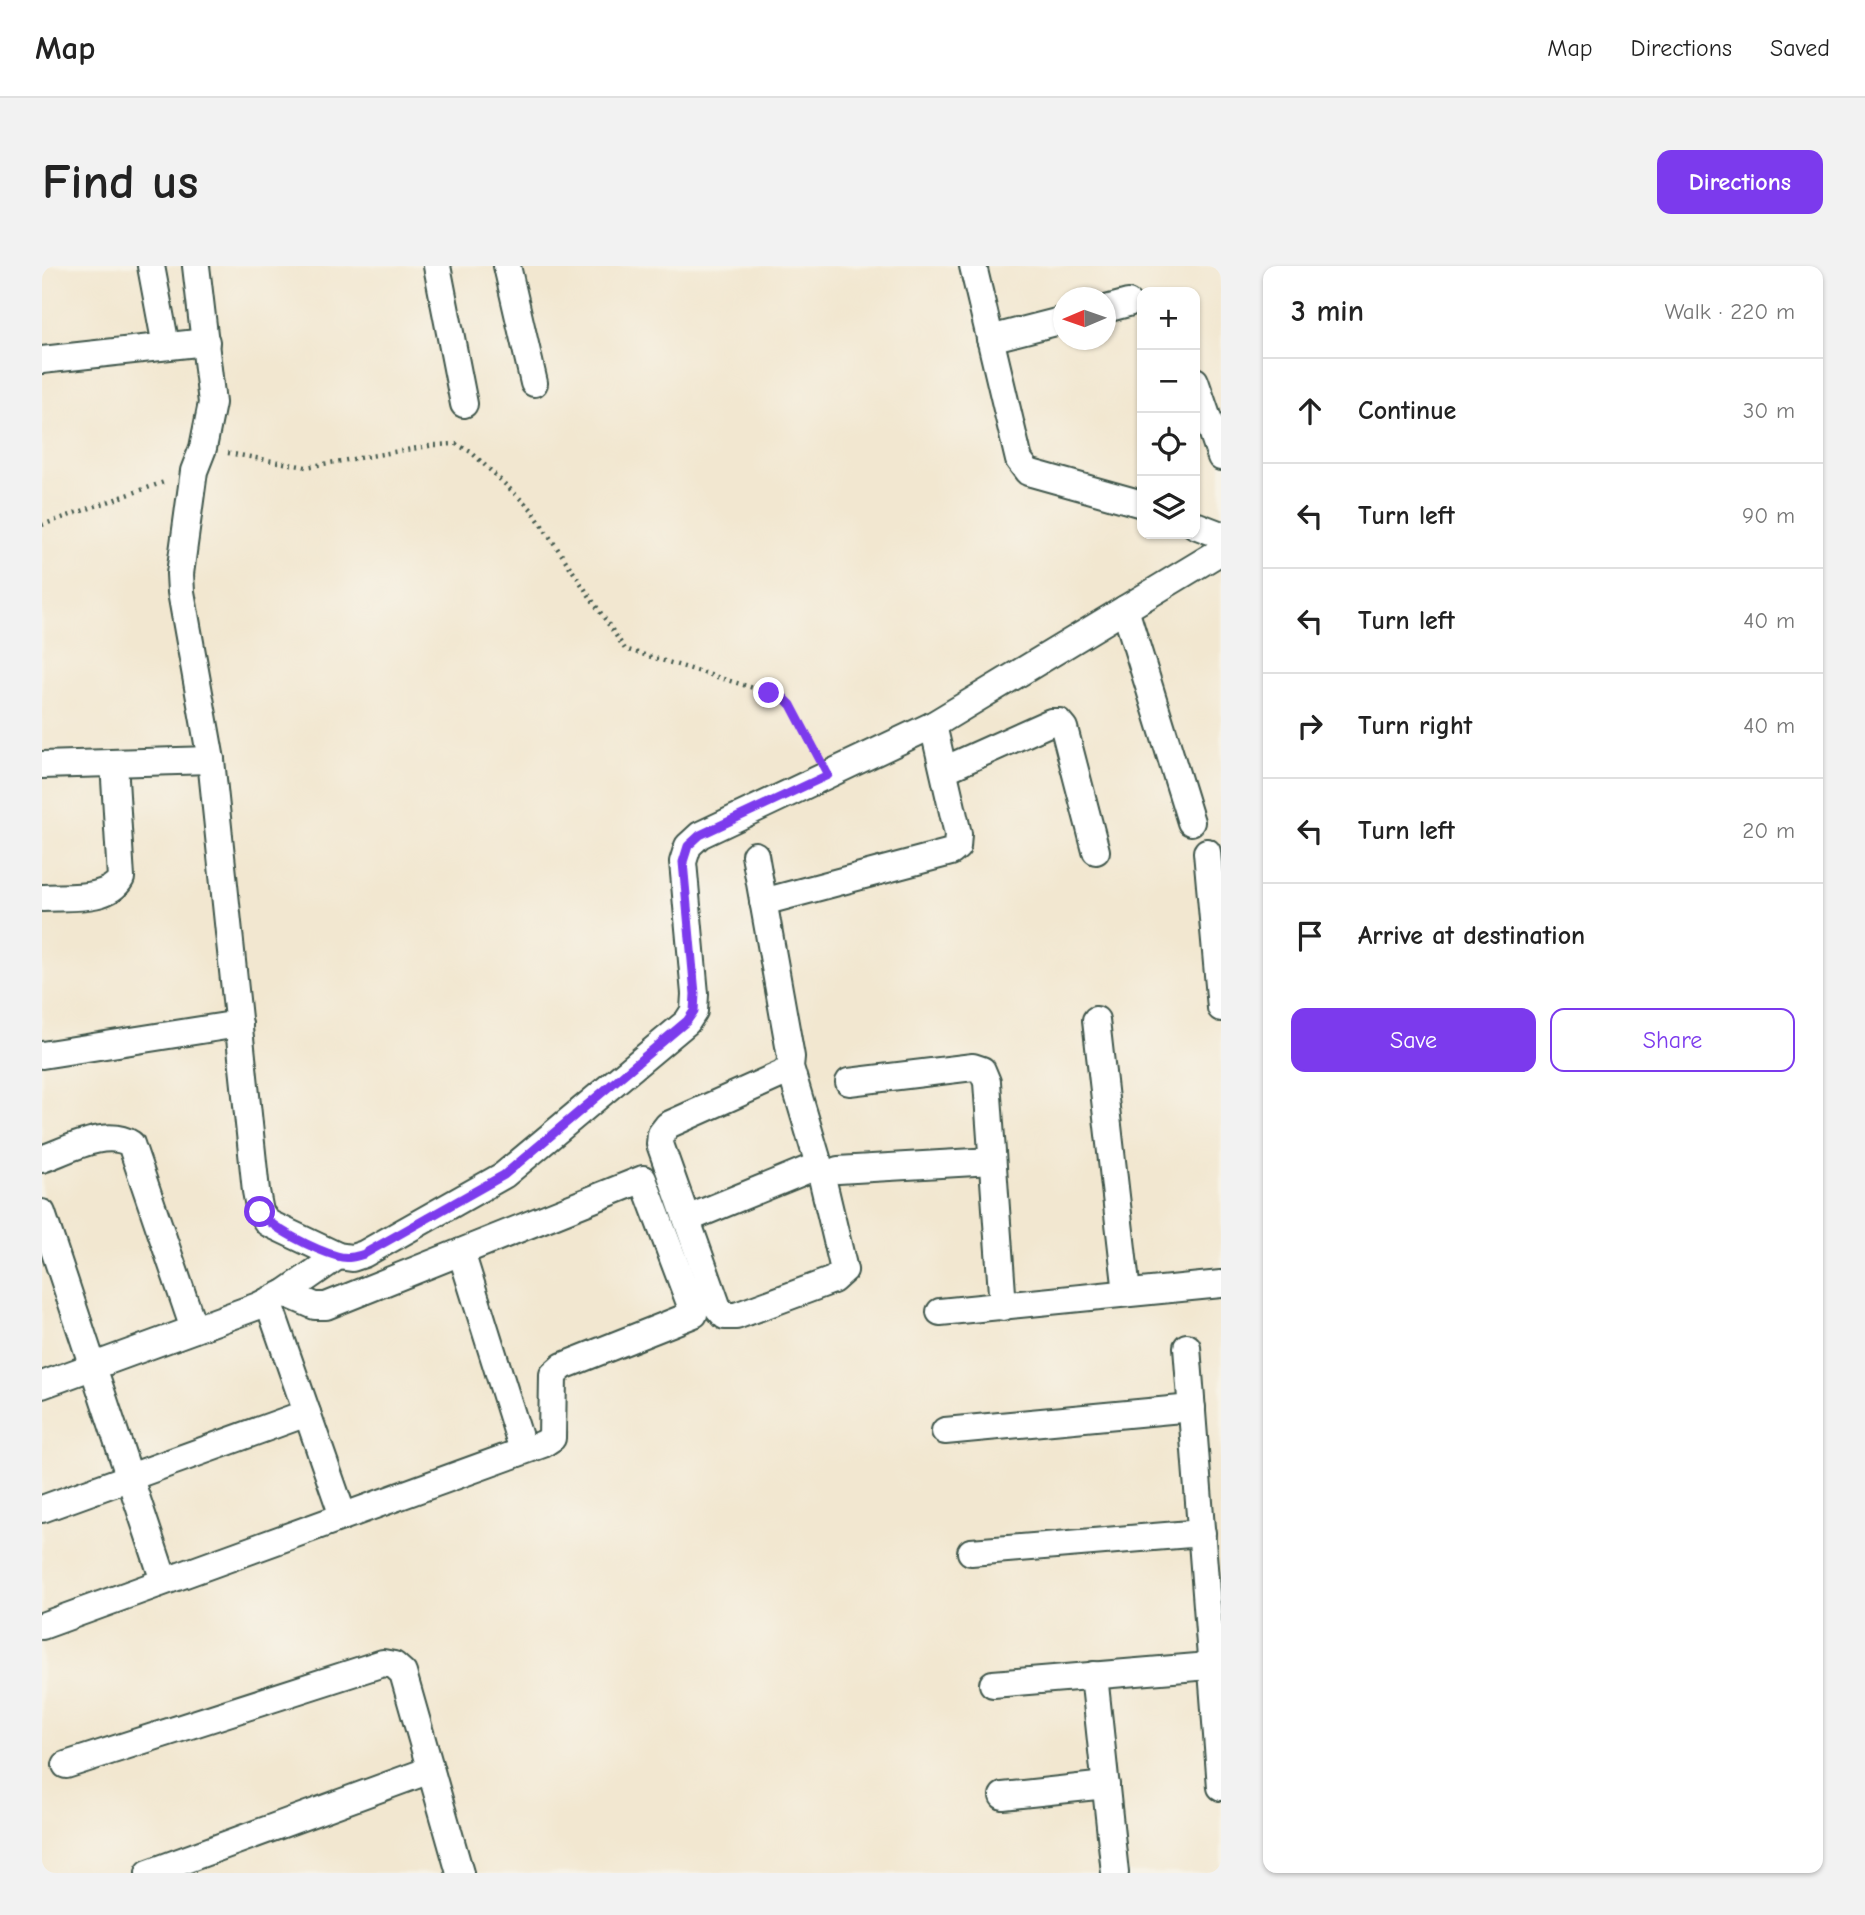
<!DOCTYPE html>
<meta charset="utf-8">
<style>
body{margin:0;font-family:"Comic Neue",sans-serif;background:#f2f2f2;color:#222}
.controls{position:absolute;right:21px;top:21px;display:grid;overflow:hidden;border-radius:14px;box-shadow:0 2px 5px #0004}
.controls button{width:63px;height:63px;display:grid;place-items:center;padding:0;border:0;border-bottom:2px solid #e0e0e0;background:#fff;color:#222;font:35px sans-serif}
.compass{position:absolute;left:1011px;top:21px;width:63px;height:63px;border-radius:50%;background:#fff;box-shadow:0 2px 5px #0004;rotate:268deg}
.stop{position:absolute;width:21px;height:21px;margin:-16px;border:5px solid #7c3aed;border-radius:50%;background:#fff}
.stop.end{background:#7c3aed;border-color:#fff;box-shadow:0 2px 7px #0008}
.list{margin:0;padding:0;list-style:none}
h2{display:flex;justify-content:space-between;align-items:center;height:91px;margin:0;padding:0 28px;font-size:30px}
h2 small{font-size:23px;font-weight:400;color:#767676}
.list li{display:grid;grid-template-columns:46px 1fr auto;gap:21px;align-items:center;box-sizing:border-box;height:105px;padding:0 28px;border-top:2px solid #e0e0e0}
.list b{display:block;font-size:26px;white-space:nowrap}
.list em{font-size:23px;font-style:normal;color:#767676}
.actions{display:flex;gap:14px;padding:21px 28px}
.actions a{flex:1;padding:16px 0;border:2px solid #7c3aed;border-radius:14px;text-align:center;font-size:24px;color:#7c3aed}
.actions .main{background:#7c3aed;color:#fff}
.icon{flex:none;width:38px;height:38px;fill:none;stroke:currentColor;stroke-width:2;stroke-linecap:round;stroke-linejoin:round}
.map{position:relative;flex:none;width:1179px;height:1607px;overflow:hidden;border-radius:14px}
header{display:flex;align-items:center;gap:42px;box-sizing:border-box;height:98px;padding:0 35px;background:#fff;border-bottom:2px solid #e0e0e0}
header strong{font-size:33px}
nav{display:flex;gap:38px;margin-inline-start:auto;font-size:24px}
.intro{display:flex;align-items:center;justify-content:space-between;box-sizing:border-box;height:168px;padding:0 42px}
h1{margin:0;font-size:49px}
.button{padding:18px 32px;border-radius:14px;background:#7c3aed;color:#fff;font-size:24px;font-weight:700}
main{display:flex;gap:42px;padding:0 42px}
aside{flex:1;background:#fff;border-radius:14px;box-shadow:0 2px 5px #0004}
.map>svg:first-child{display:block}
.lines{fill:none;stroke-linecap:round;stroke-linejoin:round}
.street-casing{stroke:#3f564b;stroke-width:30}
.path{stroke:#3f564b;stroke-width:4.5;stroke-dasharray:2 5;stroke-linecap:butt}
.street{stroke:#fff;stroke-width:26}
.route{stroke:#7c3aed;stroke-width:9}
</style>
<header>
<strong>Map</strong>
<nav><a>Map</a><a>Directions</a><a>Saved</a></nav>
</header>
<div class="intro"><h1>Find us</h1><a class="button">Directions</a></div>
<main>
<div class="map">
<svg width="1179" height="1607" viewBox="0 0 1179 1607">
<rect width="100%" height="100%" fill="#f7f3e8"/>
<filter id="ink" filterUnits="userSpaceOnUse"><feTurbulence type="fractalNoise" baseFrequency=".0143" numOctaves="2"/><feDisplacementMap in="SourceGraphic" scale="14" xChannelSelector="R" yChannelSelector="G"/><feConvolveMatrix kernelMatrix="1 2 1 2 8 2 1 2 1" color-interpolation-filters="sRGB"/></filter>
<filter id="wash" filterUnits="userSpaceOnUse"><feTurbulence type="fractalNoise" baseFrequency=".00686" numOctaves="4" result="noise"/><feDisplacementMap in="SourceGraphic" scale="28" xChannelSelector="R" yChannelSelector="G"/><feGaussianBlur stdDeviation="1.57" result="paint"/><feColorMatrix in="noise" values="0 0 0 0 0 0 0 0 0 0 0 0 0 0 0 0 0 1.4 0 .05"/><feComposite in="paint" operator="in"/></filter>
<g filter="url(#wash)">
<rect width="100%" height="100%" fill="#f2e7d0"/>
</g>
<g filter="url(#ink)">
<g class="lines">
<defs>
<g id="street">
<polyline points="109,0 124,80"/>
<polyline points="154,0 170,137 161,182 152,205 138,308 139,326 169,494 214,925 218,946 226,957 296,990 310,992 322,988 462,909 645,756 652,745 653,728 641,596 646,580 658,569 891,459 1179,285"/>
<polyline points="395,0 422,138"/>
<polyline points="465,0 492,117"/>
<polyline points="931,0 977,194 986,206 1100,238"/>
<polyline points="1064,43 1086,37"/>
<polyline points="948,73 1022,54"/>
<polyline points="0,94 164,76"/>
<polyline points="1153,115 1179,191"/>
<polyline points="1153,259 1179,269"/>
<polyline points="1083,343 1149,556"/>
<polyline points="0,499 169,494"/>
<polyline points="902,504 1009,456 1017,456 1022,462 1054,585"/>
<polyline points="1165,586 1179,742"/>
<polyline points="713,589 749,791 748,801 740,808 626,859 619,868 618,878 676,1042 683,1050 694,1050 791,1014 802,1004 777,899 748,801"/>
<path d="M0 632C24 630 66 636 79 612L72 497"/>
<polyline points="721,636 909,586 915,581 916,568 891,459"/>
<polyline points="1054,754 1085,1027"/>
<polyline points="0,789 197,758"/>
<polyline points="807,816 931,801 940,804 945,816 961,1041"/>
<path d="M0 893C26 884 64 862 89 878L152 1063"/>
<polyline points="796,904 950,895"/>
<polyline points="0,947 122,1315"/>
<polyline points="645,953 777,899"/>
<polyline points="419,986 481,1184"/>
<polyline points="226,1035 301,1250"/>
<polyline points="898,1046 1179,1018"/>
<polyline points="1145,1081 1179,1521"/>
<polyline points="0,1119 216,1040 243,1027 296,990"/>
<polyline points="903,1165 1150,1142"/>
<polyline points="0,1243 265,1147"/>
<polyline points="929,1286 1160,1267"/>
<polyline points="0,1360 501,1178 510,1172 511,1109 521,1100 652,1048 601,913 284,1040 273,1040 243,1027"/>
<polyline points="1052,1409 1073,1607"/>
<polyline points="951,1418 1179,1399"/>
<polyline points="24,1499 341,1397 352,1399 361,1407 418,1607"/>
<polyline points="961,1530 1064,1519"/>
<polyline points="107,1607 388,1504"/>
</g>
</defs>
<!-- street casing -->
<use href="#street" class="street-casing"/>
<!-- path -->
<g class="path">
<polyline points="186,187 264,201 393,179 414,178 429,186 489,243 583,383 741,431 749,439 774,487"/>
<polyline points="0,259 125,215"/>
</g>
<!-- street -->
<use href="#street" class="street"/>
</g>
</g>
<g class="lines" filter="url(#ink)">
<!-- route -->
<path class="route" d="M218 946C230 963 274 984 295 990 305 993 313 991 322 988L462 909 645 755 652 745 653 728 641 596 646 580 658 569 786 509 749 439 741 431 727 427"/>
</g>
</svg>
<div class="controls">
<button>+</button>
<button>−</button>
<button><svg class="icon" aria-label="locate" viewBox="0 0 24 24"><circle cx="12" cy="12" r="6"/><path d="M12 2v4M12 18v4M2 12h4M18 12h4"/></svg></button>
<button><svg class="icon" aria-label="layers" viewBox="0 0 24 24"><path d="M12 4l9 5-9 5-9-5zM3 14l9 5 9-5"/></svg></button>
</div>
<svg class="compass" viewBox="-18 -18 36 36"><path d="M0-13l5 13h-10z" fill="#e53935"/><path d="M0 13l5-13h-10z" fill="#767676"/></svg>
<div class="stop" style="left:218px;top:946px"></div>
<div class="stop end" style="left:727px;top:427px"></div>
</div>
<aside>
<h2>3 min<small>Walk · 220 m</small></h2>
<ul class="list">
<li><svg class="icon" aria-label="ahead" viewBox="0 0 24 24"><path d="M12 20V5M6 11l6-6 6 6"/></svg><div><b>Continue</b></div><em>30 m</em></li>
<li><svg class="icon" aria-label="left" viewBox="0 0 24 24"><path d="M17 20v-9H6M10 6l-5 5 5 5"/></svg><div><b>Turn left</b></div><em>90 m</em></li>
<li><svg class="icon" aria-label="left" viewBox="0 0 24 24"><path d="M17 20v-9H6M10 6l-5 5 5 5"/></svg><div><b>Turn left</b></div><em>40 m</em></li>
<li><svg class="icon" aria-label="right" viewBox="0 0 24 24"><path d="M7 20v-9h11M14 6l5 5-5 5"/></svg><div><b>Turn right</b></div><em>40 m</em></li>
<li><svg class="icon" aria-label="left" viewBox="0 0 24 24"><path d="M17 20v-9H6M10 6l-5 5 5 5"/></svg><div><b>Turn left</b></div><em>20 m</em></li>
<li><svg class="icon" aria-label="arrive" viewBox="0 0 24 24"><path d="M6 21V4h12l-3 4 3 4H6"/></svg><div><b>Arrive at destination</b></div></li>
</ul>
<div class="actions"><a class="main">Save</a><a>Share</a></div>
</aside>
</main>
